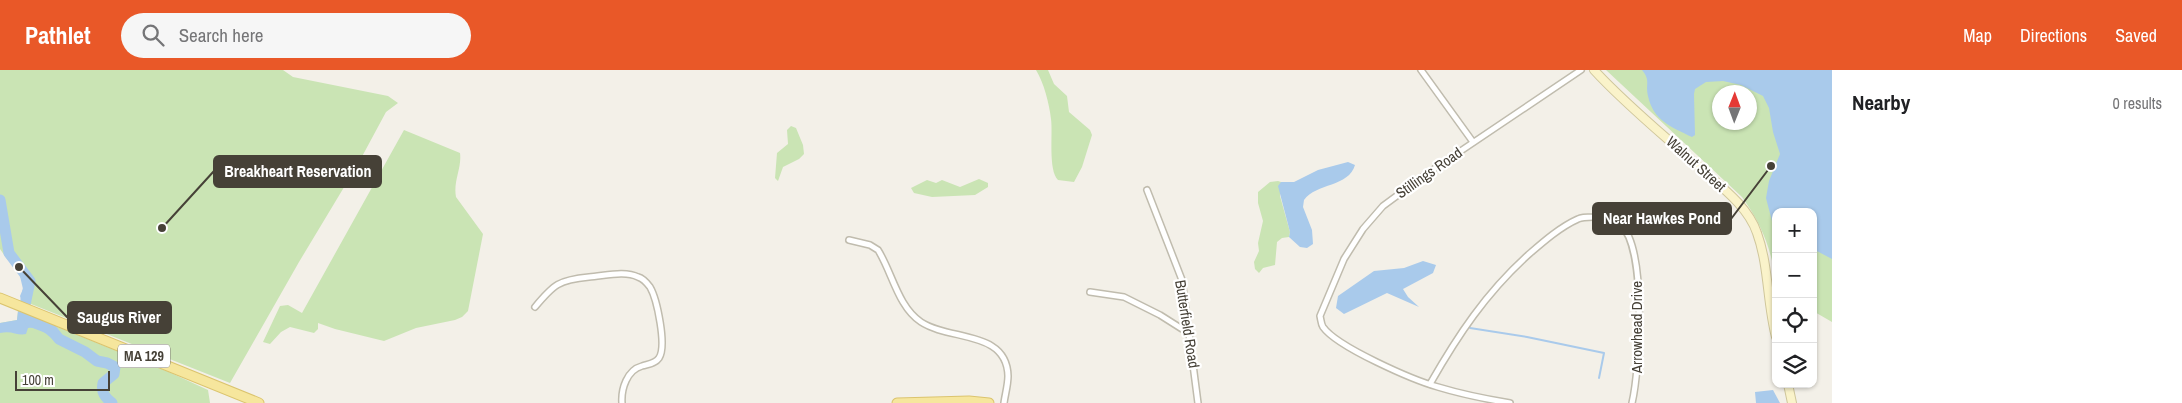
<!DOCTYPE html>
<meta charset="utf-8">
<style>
body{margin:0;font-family:"Archivo Narrow",sans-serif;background:#f6f6f6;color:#202124}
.controls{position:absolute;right:15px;bottom:15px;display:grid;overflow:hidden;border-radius:10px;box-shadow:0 1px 4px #0004}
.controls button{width:45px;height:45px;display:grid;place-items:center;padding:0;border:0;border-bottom:1px solid #e0e0e0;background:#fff;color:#202124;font:25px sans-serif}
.compass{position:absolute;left:1712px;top:15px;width:45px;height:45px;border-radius:50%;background:#fff;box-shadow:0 1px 4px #0004;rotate:1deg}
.scale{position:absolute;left:15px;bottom:12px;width:95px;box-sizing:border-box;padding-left:5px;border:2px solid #464137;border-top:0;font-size:14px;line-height:18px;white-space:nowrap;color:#464137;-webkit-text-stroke:4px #fff;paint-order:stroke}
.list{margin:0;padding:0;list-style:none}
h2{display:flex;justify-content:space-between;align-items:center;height:65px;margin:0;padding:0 20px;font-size:21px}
h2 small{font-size:16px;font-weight:400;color:#757577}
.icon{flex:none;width:28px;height:28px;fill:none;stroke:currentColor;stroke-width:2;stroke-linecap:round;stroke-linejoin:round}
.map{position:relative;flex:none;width:1832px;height:333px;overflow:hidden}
header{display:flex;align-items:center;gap:30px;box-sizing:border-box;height:70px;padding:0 25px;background:#e95828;color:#fff}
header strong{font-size:24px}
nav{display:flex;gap:28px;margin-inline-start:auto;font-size:18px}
.search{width:350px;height:45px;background:#f6f6f6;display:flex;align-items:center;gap:12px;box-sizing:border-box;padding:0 18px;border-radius:28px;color:#757577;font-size:19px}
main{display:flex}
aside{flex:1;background:#fff}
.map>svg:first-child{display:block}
.green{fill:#cae4b4;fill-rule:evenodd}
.water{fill:#a9caeb}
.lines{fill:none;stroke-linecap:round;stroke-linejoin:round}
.stream{stroke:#a9caeb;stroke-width:2}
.river{stroke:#a9caeb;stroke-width:11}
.street-casing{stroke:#c0bcae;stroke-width:8}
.secondary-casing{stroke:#cfc69b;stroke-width:10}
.primary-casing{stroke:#dbc46e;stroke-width:11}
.street{stroke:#fff;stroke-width:5}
.secondary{stroke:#faf3ca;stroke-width:8}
.primary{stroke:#f6e69d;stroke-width:9}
.labels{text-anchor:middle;stroke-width:4.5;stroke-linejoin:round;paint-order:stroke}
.shield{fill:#fff;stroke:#7e7a73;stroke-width:1}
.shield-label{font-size:14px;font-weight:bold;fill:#464137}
.street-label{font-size:15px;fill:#464137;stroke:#fff}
.leader{fill:none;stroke:#464137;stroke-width:2}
.callout-dot{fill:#464137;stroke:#fff;stroke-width:2}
.callout{fill:#464137;stroke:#464137;stroke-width:2}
.callout-label{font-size:16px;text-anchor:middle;font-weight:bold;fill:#fff}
</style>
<header>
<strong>Pathlet</strong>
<div class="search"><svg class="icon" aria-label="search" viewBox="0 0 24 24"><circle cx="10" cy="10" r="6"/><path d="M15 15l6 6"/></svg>Search here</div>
<nav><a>Map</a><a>Directions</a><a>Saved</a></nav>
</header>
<main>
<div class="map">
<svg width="1832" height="333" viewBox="0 0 1832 333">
<rect width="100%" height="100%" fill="#f3f0e8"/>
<!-- green -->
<g class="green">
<polygon points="0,0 283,0 293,7 388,26 398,33 386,42 358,94 299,192 230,313 26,232 30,210 7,189 0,179"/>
<path d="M1036 0H1048L1054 14 1067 26 1069 42 1090 60 1092 65 1082 97 1074 112 1058 110C1048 100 1053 64 1051 49 1049 33 1044 13 1036 0Z"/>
<path d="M1606 0H1832V252L1813 241V142H1776V212C1771 178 1762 155 1742 127ZM1720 22H1750V52H1720Z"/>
<polygon points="791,56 796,58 803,75 804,84 799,89 783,97 778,111 775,108 777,83 788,74 787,60"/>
<path d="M404 60 460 83C462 98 453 111 456 127L483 164 468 241 462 247 455 250 416 258 384 271 335 259 318 253V259L314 263 290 257 281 262 270 274 263 272 280 236 288 235 302 243Z"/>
<polygon points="979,109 988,113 988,117 975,125 932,127 914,123 911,118 927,110 936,113 942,110 960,117"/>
<polygon points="1278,111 1281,112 1280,126 1290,162 1289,167 1282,168 1277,172 1275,195 1263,198 1259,203 1255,199 1254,192 1259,181 1258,173 1263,151 1258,133 1258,122 1270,112"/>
<polygon points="18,241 169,302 208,320 210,333 0,333 0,253 17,250"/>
</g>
<!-- water -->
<g class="water">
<path d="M1642 0H1832V189L1813 179V142H1776V157L1773 155 1766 128 1769 111 1780 84 1773 62 1769 38 1763 26 1741 15 1723 11 1706 12 1695 19 1694 24 1695 65 1692 67C1671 57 1653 50 1648 26 1645 13 1651 11 1642 0Z"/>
<path d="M1348 92 1355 95C1349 117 1316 113 1304 130L1303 137 1312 160 1313 174 1307 178 1300 177 1289 167 1290 162 1278 116 1281 112H1294L1318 100Z"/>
<polygon points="1423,191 1436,195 1433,203 1403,219 1408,227 1419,237 1387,223 1344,244 1336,238 1338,226 1374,201 1404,198"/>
<path d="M18 198 25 199C28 204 27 207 28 212 32 224 32 220 30 234L21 230 20 226 23 219Z"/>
<path d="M18 241 26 244 32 254 57 261 68 275 74 279C69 278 64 277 59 274 48 267 42 256 28 258L26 264C17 266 12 260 0 263V253L17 250Z"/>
<polygon points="1773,320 1780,333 1756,333 1755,322"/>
</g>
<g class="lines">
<!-- stream -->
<g class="stream">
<path d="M0 138C6 165 0 176 19 199"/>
<polyline points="1470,258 1527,267 1604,283 1599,308"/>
</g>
<!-- river -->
<path class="river" d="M0 130 9 183 30 211 25 235 30 251 51 259 59 269 85 282 97 291 107 293 115 297 114 304 103 313C101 323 105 327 112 333"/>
<defs>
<g id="street">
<polyline points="1421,0 1473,72"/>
<polyline points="1147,120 1182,210 1198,333"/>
<path d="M849 170 870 175 878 180C892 202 898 237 921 252 950 271 1007 260 1008 306 1008 315 1005 325 1004 333"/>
<polyline points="1090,222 1124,227 1160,245 1190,264"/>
<path d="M535 237C554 214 559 210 589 207 604 206 625 200 638 207 642 208 647 213 650 217 657 229 667 276 659 288 655 294 648 294 642 296 627 300 621 319 622 333"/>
<path d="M1430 314C1458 265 1486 223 1528 185 1543 172 1560 157 1578 149 1582 147 1588 147 1593 147 1602 145 1613 147 1621 155 1647 179 1640 299 1632 333"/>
<path d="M1510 333C1486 329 1461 324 1438 317 1413 310 1337 277 1323 257 1321 254 1321 250 1320 246L1344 189 1363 159 1383 136 1425 105 1581 0"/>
</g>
<g id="secondary">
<path d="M1594 0C1626 35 1665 66 1700 98 1720 116 1748 136 1757 163 1769 196 1767 233 1776 267"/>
<polyline points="1788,314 1792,333"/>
</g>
<g id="primary">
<polyline points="0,228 259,333"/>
<polyline points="897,333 969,331 989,333"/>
</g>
</defs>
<!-- street casing -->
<use href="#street" class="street-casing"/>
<!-- secondary casing -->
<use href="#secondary" class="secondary-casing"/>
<!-- primary casing -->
<use href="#primary" class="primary-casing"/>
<!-- street -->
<use href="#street" class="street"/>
<!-- secondary -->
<use href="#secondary" class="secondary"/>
<!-- primary -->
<use href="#primary" class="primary"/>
</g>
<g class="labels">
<!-- shield labels -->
<rect class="shield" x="118" y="274.5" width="52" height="23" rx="4"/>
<g class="shield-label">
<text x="144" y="291">MA 129</text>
</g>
<!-- street labels -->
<g class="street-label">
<text transform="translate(1696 94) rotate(42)" y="5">Walnut Street</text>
<text transform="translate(1429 103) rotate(-35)" y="5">Stillings Road</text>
<text transform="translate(1187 254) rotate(81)" y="5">Butterfield Road</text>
<text transform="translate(1637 257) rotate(-90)" y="5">Arrowhead Drive</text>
</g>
</g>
<!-- callouts -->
<path class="leader" d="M162 158L214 101M1771 96L1731 149M19 197L68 248"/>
<g class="callout-dot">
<circle cx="162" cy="158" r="5"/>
<circle cx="1771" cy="96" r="5"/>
<circle cx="19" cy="197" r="5"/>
</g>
<g class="callout">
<rect x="214" y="86" width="167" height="31" rx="5"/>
<rect x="1593" y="133" width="138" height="31" rx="5"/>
<rect x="68" y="232" width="103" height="31" rx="5"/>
</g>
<g class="callout-label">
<text x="298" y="107">Breakheart Reservation</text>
<text x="1662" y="154">Near Hawkes Pond</text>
<text x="119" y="253">Saugus River</text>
</g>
</svg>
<div class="controls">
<button>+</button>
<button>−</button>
<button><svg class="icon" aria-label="locate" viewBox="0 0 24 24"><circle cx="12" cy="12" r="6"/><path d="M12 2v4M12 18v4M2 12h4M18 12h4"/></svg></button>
<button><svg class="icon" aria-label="layers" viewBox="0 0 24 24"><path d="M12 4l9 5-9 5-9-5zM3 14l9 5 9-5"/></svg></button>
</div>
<svg class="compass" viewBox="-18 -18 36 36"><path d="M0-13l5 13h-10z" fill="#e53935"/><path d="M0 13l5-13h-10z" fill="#757577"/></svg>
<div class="scale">100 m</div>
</div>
<aside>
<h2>Nearby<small>0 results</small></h2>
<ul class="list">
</ul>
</aside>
</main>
